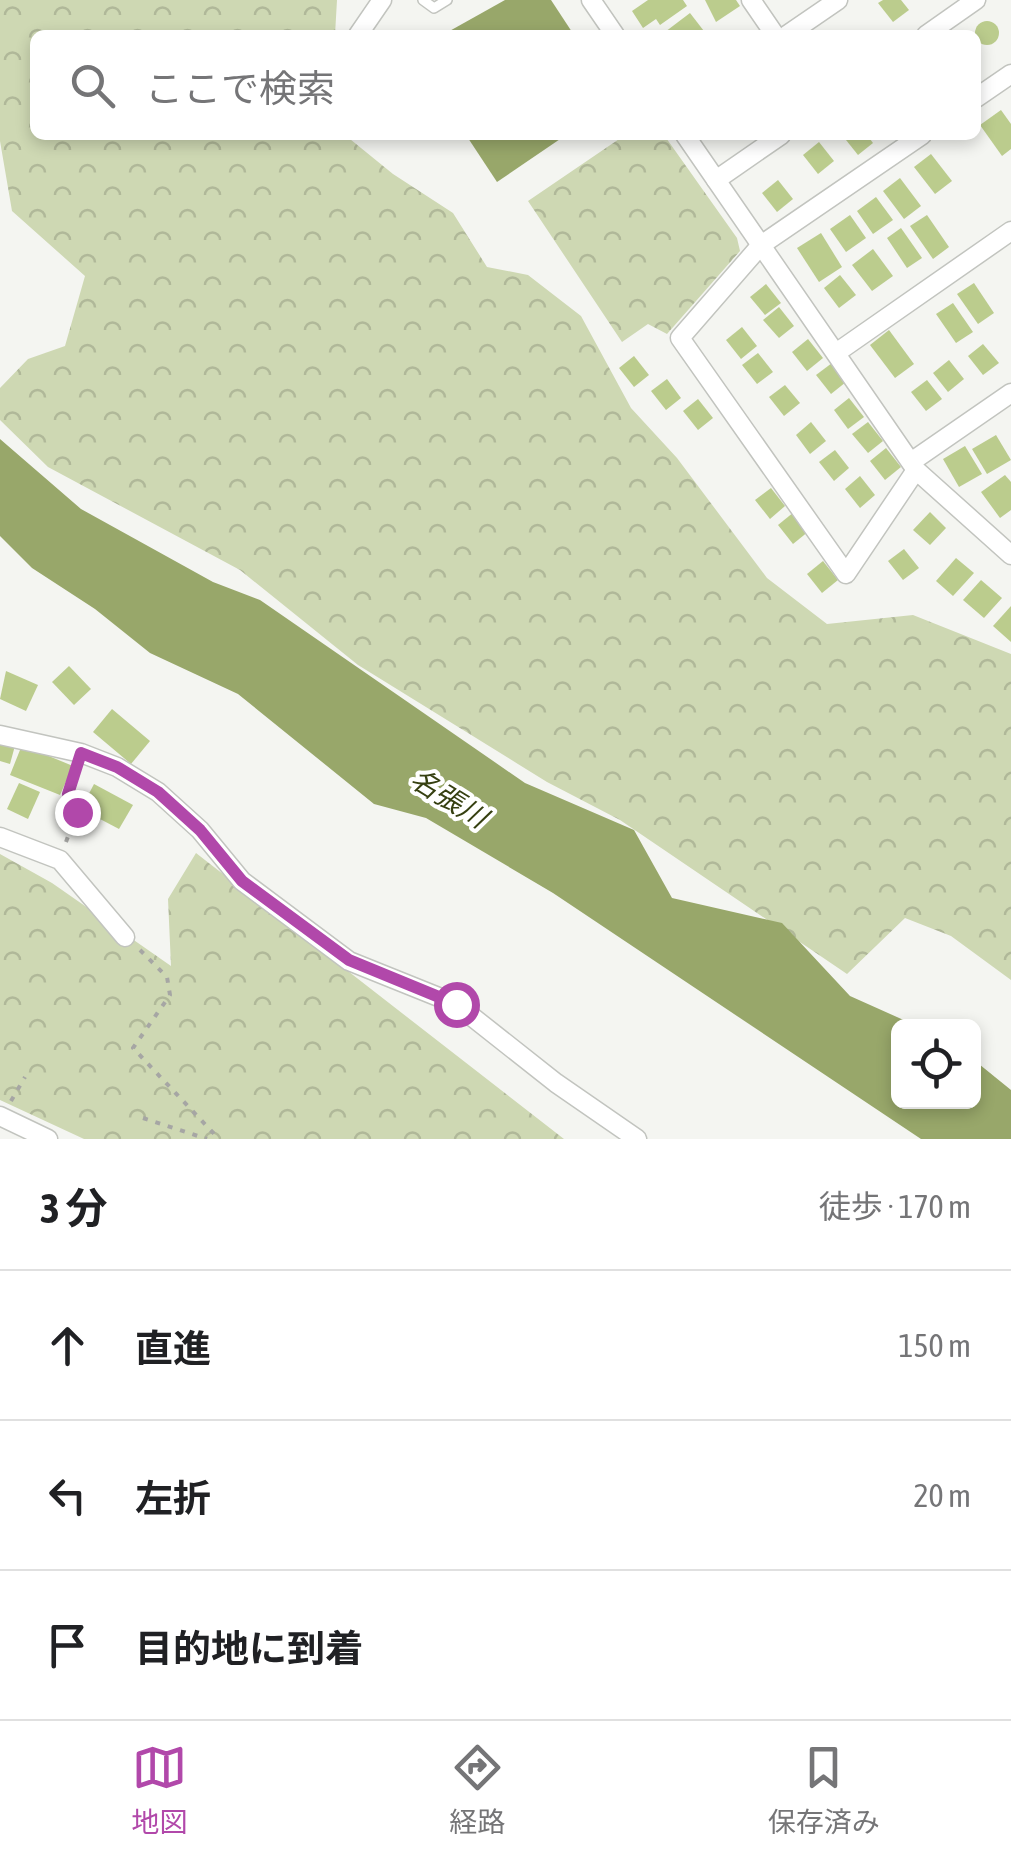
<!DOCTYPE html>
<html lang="ja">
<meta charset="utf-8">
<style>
body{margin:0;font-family:"Asap Condensed","Noto Sans JP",sans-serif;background:#f6f6f6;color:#202124}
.controls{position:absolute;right:30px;bottom:30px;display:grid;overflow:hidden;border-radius:15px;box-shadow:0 5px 15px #0003}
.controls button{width:90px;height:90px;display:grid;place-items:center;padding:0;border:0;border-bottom:2px solid #e0e0e0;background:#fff;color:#202124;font:50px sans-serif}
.stop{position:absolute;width:30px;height:30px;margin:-22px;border:8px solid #b148aa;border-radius:50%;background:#fff}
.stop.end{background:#b148aa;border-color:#fff;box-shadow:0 2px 10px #0008}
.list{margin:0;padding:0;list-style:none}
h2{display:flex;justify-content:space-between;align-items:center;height:130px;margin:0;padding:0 40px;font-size:42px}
h2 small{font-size:32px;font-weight:400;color:#757577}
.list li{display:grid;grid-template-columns:65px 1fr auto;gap:30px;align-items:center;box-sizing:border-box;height:150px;padding:0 40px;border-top:2px solid #e0e0e0}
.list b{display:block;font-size:38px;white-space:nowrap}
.list em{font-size:32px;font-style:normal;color:#757577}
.icon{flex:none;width:55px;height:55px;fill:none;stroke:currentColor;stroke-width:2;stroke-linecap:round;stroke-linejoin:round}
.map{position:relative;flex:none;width:1011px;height:1139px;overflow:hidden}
.search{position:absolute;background:#fff;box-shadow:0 5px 15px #0003;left:30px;right:30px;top:30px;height:110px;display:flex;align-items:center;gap:25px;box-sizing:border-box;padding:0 35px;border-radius:15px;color:#757577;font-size:38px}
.sheet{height:580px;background:#fff}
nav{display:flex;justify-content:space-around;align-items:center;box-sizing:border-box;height:140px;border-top:2px solid #e0e0e0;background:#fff;font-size:28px;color:#757577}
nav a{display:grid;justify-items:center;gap:5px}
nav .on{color:#b148aa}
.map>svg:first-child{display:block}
.forest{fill:url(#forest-crowns)}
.water{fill:#98a76a}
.building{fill:#bbcc8d}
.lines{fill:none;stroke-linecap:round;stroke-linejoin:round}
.service-casing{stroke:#c2c4bf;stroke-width:12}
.minor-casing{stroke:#c2c4bf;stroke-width:21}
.path{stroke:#a6a6a4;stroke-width:4;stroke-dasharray:5 8;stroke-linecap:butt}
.service{stroke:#fff;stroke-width:9}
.minor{stroke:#fff;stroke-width:18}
.route{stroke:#b148aa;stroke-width:12}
.labels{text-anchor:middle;stroke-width:8;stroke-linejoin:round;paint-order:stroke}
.water-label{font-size:28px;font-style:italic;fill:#364011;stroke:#fff}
</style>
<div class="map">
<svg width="1011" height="1139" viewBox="0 0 1011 1139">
<defs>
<pattern id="forest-crowns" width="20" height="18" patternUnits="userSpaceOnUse" patternTransform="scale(2.5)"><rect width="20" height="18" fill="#ced8b3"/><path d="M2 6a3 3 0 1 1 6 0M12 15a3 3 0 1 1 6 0" fill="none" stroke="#b0b899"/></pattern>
</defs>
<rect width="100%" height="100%" fill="#f4f5f1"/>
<!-- forest -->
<g class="forest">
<polygon points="0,0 337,0 335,35 35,35 35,135 345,135 393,174 453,213 487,267 528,275 581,316 631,408 677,458 767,578 827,624 913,615 1011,654 1011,980 951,936 905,918 847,974 620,820 547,782 358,665 240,570 48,467 0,420 0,388 28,359 65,346 85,276 12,211 0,141"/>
<polygon points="625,135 664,135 737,238 740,251 667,334 648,324 622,342 528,201"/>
<polygon points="196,853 564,1139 84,1139 0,1100 0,854 52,883 171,966 168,899"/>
</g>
<!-- water -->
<g class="water">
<polygon points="505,0 551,0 574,35 446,33"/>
<polygon points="466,135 566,135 497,182"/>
<polygon points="0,439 81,509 213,582 260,600 525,783 634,830 672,898 782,923 850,996 917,1026 898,1026 898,1102 974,1102 974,1060 1011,1090 1011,1139 921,1139 553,893 426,818 374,804 238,694 150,653 95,609 32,568 0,536"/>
</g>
<!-- building -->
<g class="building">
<polygon points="648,0 683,0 687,6 660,25 656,19 643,28 632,11"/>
<polygon points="705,0 736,0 740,6 716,22"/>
<polygon points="883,0 901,0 909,10 893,22 878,3"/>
<polygon points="690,13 707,35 661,35"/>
<circle cx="987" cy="33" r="12"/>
<polygon points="1001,110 1011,124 1011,149 1002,156 980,125"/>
<polygon points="842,135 867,135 873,143 858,155"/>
<polygon points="819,142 834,161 818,174 803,155"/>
<polygon points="931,154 952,181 935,194 914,167"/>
<polygon points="900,178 921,206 904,219 883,191"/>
<polygon points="778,180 793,199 777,212 762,193"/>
<polygon points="876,197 893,220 873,234 857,211"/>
<polygon points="850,215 866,238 846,252 830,229"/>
<polygon points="927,215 949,247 933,259 910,226"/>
<polygon points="901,228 922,258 907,268 887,238"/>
<polygon points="821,233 842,267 819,282 797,248"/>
<polygon points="873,249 893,276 872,291 852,265"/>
<polygon points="840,275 856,295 839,308 824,288"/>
<polygon points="974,283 994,313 978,324 957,294"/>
<polygon points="766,284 781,303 765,315 750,297"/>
<polygon points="953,303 973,332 956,343 936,314"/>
<polygon points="779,307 794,326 779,338 763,320"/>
<polygon points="742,327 757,346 741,359 726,340"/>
<polygon points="889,330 914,364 895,378 870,345"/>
<polygon points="808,339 823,358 807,371 792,352"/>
<polygon points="983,344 999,363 983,375 968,356"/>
<polygon points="758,353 773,372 757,384 742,365"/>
<polygon points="634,356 649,375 634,387 619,368"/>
<polygon points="949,360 964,379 948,392 933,373"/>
<polygon points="832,363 846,382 831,394 816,375"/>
<polygon points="667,379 681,398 666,410 651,391"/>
<polygon points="927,380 942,399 926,411 911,392"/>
<polygon points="785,385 800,403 784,416 769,397"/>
<polygon points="849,398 864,417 848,429 834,410"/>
<polygon points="698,399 713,418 698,430 683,411"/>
<polygon points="811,422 826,441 810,454 796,435"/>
<polygon points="868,422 883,441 868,453 852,434"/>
<polygon points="996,435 1011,460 987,474 972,449"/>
<polygon points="965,446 982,474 959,487 943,459"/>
<polygon points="886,448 901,467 885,480 870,461"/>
<polygon points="835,450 849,468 834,481 819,462"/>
<polygon points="1005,475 1011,482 1011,510 1000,518 981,492"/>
<polygon points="860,476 875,495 860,508 845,489"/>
<polygon points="771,488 785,506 770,519 755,500"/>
<polygon points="794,512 809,531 793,544 778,525"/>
<polygon points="930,512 946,528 930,545 913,530"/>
<polygon points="904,549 919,568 903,580 888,561"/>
<polygon points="956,558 974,573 953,596 936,581"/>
<polygon points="823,561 838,580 822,593 807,574"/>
<polygon points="981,580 1002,598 984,618 963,600"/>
<polygon points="1011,606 1011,642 993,626"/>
<polygon points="69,666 91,689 74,705 52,682"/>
<polygon points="6,671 38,685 26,711 0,699"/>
<polygon points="112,709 150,741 131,764 93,732"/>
<polygon points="0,738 16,742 10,764 0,761"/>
<polygon points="22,745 73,766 60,795 10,775"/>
<polygon points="19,783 40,792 28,819 7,809"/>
<polygon points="94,784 133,805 119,829 81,809"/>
</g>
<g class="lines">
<defs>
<polyline id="service" points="423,0 434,8 447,0"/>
<g id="minor">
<polyline points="591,0 615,35"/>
<polyline points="751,0 775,35"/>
<polyline points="358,35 382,0"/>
<polyline points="787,35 838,0"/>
<polyline points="926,35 976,0"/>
<polyline points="976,98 1011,74"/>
<polyline points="685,135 916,470 1011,555"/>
<polyline points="716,180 781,135"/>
<polyline points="836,353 1011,231"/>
<polyline points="911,462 1011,393"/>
<polyline points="916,470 846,574 680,338 761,245 922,135"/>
<polyline points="0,735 81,753 117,767 158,792 200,830 242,881 349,961 456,1004 556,1083 637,1139"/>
<polyline points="0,837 60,860 125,937"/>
<polyline points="0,1116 48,1139"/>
</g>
</defs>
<!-- service casing -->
<use href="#service" class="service-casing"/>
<!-- minor casing -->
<use href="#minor" class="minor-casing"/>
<!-- path -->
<g class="path">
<polyline points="66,842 77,812 68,794 75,772"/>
<polyline points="140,950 167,977 170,995 133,1048 219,1139"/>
<polyline points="11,1101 25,1077"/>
<polyline points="143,1118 207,1139"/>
</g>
<!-- service -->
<use href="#service" class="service"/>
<!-- minor -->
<use href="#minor" class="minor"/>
</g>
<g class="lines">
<!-- route -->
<polyline class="route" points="77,812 68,794 81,753 117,767 158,792 200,830 242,881 349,960 456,1004"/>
</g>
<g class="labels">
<!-- water labels -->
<g class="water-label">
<text transform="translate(449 798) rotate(32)" y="10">名張川</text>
</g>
</g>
</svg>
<div class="controls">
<button><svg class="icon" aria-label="locate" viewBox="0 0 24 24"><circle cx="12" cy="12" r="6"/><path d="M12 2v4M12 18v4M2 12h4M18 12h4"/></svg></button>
</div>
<div class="stop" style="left:456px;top:1004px"></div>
<div class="stop end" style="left:77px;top:812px"></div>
<div class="search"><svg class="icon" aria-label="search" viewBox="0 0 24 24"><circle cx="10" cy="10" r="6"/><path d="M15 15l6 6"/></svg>ここで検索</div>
</div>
<section class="sheet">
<h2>3 分<small>徒歩 · 170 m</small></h2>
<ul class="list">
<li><svg class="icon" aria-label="ahead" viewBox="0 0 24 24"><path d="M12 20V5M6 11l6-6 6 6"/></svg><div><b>直進</b></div><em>150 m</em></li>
<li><svg class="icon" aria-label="left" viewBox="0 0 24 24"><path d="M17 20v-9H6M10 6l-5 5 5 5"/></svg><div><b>左折</b></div><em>20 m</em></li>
<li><svg class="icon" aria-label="arrive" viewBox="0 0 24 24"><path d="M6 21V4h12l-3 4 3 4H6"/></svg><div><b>目的地に到着</b></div></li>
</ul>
</section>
<nav>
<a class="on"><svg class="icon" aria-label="map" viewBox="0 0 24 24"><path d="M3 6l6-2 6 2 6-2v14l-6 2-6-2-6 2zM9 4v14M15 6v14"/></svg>地図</a>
<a><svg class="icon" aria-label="directions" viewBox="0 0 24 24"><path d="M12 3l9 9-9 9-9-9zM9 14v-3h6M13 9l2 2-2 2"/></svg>経路</a>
<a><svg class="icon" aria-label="saved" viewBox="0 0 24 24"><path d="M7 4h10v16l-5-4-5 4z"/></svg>保存済み</a>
</nav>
